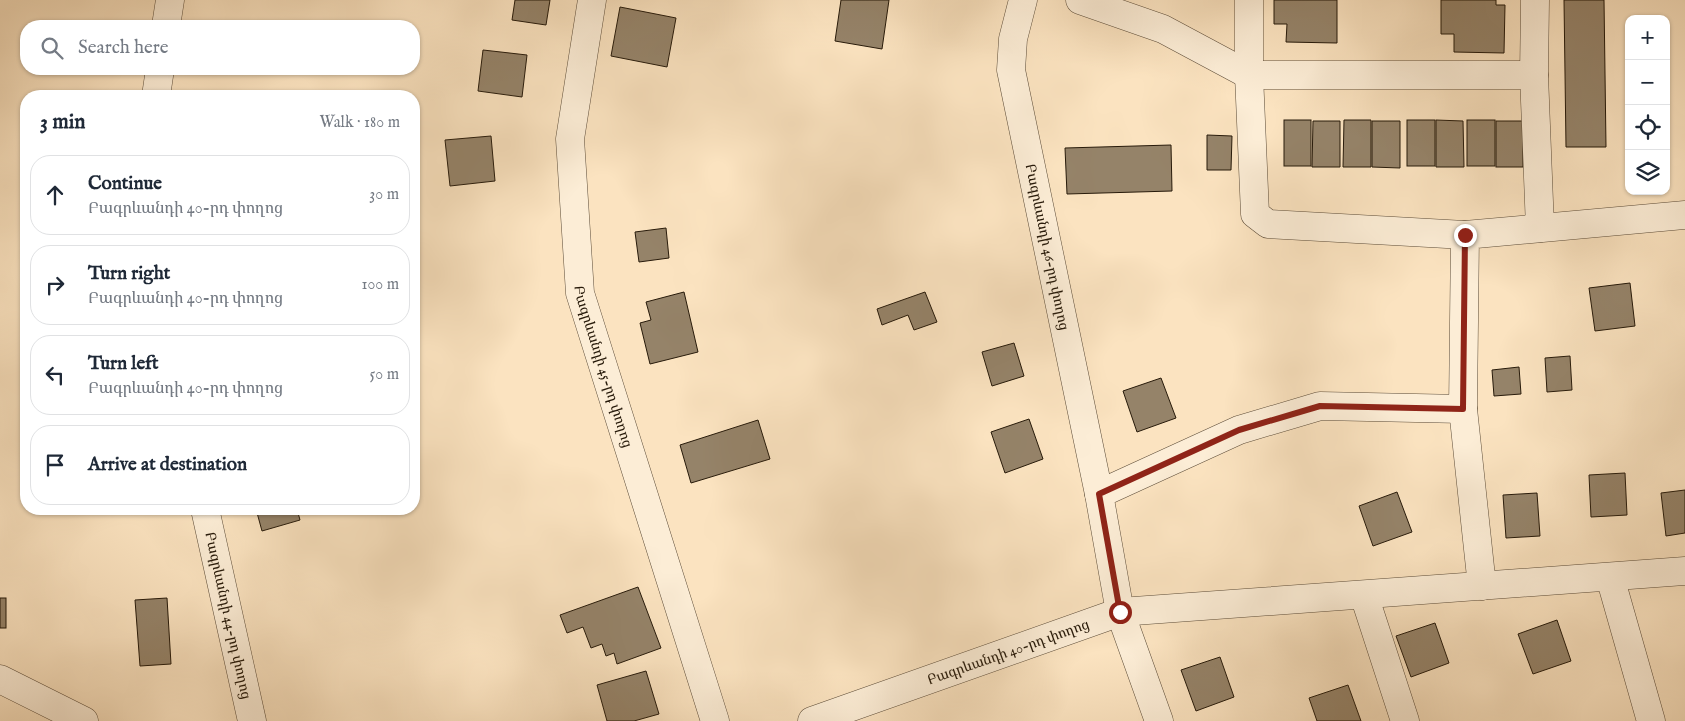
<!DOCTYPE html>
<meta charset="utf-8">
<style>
body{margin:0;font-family:"IM FELL English","Noto Serif Armenian",serif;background:#f2f2f3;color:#1f2937}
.controls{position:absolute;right:15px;top:15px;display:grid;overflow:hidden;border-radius:10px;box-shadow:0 1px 4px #0004}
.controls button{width:45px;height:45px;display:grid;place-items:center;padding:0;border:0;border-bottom:1px solid #e0e1e3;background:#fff;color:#1f2937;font:25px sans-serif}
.stop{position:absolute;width:15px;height:15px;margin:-11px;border:4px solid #8f2418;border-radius:50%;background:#fff}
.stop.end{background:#8f2418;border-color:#fff;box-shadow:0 1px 5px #0008}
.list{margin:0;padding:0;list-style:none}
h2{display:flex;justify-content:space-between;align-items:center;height:65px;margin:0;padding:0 20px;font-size:21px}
h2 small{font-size:16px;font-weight:400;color:#747a83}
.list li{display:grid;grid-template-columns:32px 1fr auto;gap:15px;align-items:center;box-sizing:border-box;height:80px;margin:0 10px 10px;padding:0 10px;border:1px solid #e0e1e3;border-radius:20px}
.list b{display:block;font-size:19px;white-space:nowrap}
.list p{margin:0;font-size:16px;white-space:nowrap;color:#747a83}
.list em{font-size:16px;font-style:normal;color:#747a83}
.icon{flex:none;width:28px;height:28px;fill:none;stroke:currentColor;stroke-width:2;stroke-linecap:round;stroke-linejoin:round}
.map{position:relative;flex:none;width:1685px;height:721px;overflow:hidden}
.search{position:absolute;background:#fff;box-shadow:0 1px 4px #0004;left:20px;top:20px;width:400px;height:55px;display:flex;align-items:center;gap:12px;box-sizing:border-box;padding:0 18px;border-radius:20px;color:#747a83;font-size:19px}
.panel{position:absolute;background:#fff;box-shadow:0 1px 4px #0004;left:20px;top:90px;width:400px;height:425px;border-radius:20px}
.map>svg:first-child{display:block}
.building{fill:#958369;stroke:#271a0a}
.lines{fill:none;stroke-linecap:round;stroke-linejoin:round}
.minor-casing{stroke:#5c4c38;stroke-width:29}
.minor{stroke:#fcedd6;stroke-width:28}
.route{stroke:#8f2418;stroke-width:6}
.labels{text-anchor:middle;stroke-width:4.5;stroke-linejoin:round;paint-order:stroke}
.street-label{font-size:14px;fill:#271a0a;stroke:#fcedd6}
</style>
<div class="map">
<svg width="1685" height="721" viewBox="0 0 1685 721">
<rect width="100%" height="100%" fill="#fbe3c0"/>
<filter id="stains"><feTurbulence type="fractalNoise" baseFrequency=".004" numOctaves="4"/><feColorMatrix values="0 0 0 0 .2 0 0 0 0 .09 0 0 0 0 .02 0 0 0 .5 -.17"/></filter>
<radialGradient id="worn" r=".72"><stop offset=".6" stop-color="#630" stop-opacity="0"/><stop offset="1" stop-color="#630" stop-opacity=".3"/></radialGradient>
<!-- building -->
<g class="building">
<polygon points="515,0 550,0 546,25 512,20"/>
<polygon points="841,0 889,0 882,49 835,41"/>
<polygon points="1274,0 1337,0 1337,43 1286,42 1287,24 1274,24"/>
<polygon points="1441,0 1496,0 1496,5 1505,5 1504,53 1454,52 1454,34 1441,34"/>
<polygon points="1564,0 1604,0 1606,147 1566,147"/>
<polygon points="620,7 676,18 667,67 611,56"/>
<polygon points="224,21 259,26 224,26"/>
<polygon points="483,50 527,55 522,97 478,91"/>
<rect x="1284" y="120" width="27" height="46"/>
<polygon points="1344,120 1371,120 1371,167 1343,167"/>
<rect x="1407" y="120" width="28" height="46"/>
<polygon points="1436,120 1463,121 1464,167 1436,167"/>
<rect x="1467" y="120" width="28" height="46"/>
<polygon points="1313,121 1340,121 1340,167 1312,167"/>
<polygon points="1372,121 1400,121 1400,168 1372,167"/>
<rect x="1496" y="121" width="27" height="46"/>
<polygon points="1207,135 1232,136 1231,170 1207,170"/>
<polygon points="491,136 495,181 450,186 445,140"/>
<polygon points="1171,145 1172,191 1067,194 1065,148"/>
<polygon points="666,228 669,258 639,262 635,232"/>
<polygon points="1630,283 1635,326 1595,331 1589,288"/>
<polygon points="684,292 698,352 650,364 640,323 651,320 646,302"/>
<polygon points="925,292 937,322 914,330 908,315 882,325 877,309"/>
<polygon points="1014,343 1024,376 992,386 982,352"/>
<polygon points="1570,356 1572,390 1547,392 1545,358"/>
<polygon points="1519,367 1521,394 1494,396 1492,370"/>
<polygon points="1161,378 1176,418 1137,432 1123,391"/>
<polygon points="1029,419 1043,459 1005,473 991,432"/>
<polygon points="758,420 770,459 691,483 680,445"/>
<polygon points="1625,473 1627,515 1591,517 1589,475"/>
<polygon points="1685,490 1685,533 1666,536 1661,493"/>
<polygon points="1397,492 1412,532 1373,546 1359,506"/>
<polygon points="1537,493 1540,536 1506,538 1503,495"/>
<polygon points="256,509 297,509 300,520 262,531"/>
<polygon points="638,587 661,648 617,664 614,653 606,656 602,644 591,648 583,627 567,633 560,615"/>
<rect x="0" y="598" width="6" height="30"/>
<polygon points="167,598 171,664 140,666 135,600"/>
<polygon points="1557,620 1571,661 1533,674 1518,634"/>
<polygon points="1435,623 1449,663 1411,677 1396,636"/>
<polygon points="1220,657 1234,697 1196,711 1181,670"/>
<polygon points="646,671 659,714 634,721 607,721 597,685"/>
<polygon points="1348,685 1361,721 1317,721 1309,698"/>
</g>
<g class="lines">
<defs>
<g id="minor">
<path id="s1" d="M592 0 570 139 580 293 715 721"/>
<path id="s2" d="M1023 0 1013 39 1011 70 1099 494"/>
<polyline points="1080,0 1163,29 1249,75 1534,75 1535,0"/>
<polyline points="1249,0 1249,75 1255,214 1268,224 1465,235"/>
<polyline points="166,26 170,0"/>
<polyline points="1534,75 1540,228"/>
<polyline points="156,96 160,69"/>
<polyline points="1463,409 1482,586"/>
<path id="s3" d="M205 509 252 721"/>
<polyline points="1610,577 1651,721"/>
<polyline points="1364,595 1405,721"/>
<polyline points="0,679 84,721"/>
<path id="s4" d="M812 721 1120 612 1099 494 1239 430 1320 406 1463 409 1465 235 1685 215"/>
<polyline points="1159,721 1120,612 1685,571"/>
</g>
</defs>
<!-- minor casing -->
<use href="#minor" class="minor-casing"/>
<!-- minor -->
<use href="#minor" class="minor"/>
</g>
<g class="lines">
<!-- route -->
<polyline class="route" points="1120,612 1099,494 1239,430 1320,406 1463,409 1465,235"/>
</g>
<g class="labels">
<!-- street labels -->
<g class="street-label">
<text dy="5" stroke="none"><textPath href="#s2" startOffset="252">Բագրևանդի 46-րդ փողոց</textPath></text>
<text dy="5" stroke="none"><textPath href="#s1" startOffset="372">Բագրևանդի 45-րդ փողոց</textPath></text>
<text dy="5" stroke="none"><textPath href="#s3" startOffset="109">Բագրևանդի 44-րդ փողոց</textPath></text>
<text dy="5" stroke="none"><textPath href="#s4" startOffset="208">Բագրևանդի 40-րդ փողոց</textPath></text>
</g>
</g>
<rect width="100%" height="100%" filter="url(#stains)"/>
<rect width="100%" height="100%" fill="url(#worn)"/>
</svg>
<div class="controls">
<button>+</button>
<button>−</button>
<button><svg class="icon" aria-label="locate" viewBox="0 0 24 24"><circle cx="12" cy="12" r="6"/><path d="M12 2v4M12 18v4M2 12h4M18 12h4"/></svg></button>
<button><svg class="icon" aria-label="layers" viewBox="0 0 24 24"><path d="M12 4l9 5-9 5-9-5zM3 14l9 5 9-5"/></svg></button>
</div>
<div class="stop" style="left:1120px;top:612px"></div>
<div class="stop end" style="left:1465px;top:235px"></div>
<div class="search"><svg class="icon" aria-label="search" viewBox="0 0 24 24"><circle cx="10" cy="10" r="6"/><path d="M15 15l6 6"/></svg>Search here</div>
<section class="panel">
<h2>3 min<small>Walk · 180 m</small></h2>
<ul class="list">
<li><svg class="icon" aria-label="ahead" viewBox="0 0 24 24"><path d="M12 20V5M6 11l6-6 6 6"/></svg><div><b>Continue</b><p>Բագրևանդի 40-րդ փողոց</p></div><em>30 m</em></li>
<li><svg class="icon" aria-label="right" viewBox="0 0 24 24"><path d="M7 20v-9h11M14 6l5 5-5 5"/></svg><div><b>Turn right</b><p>Բագրևանդի 40-րդ փողոց</p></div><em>100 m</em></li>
<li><svg class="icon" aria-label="left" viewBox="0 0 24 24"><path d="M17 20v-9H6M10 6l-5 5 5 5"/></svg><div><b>Turn left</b><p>Բագրևանդի 40-րդ փողոց</p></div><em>50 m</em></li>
<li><svg class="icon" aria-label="arrive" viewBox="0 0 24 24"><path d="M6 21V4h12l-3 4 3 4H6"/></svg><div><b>Arrive at destination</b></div></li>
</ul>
</section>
</div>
